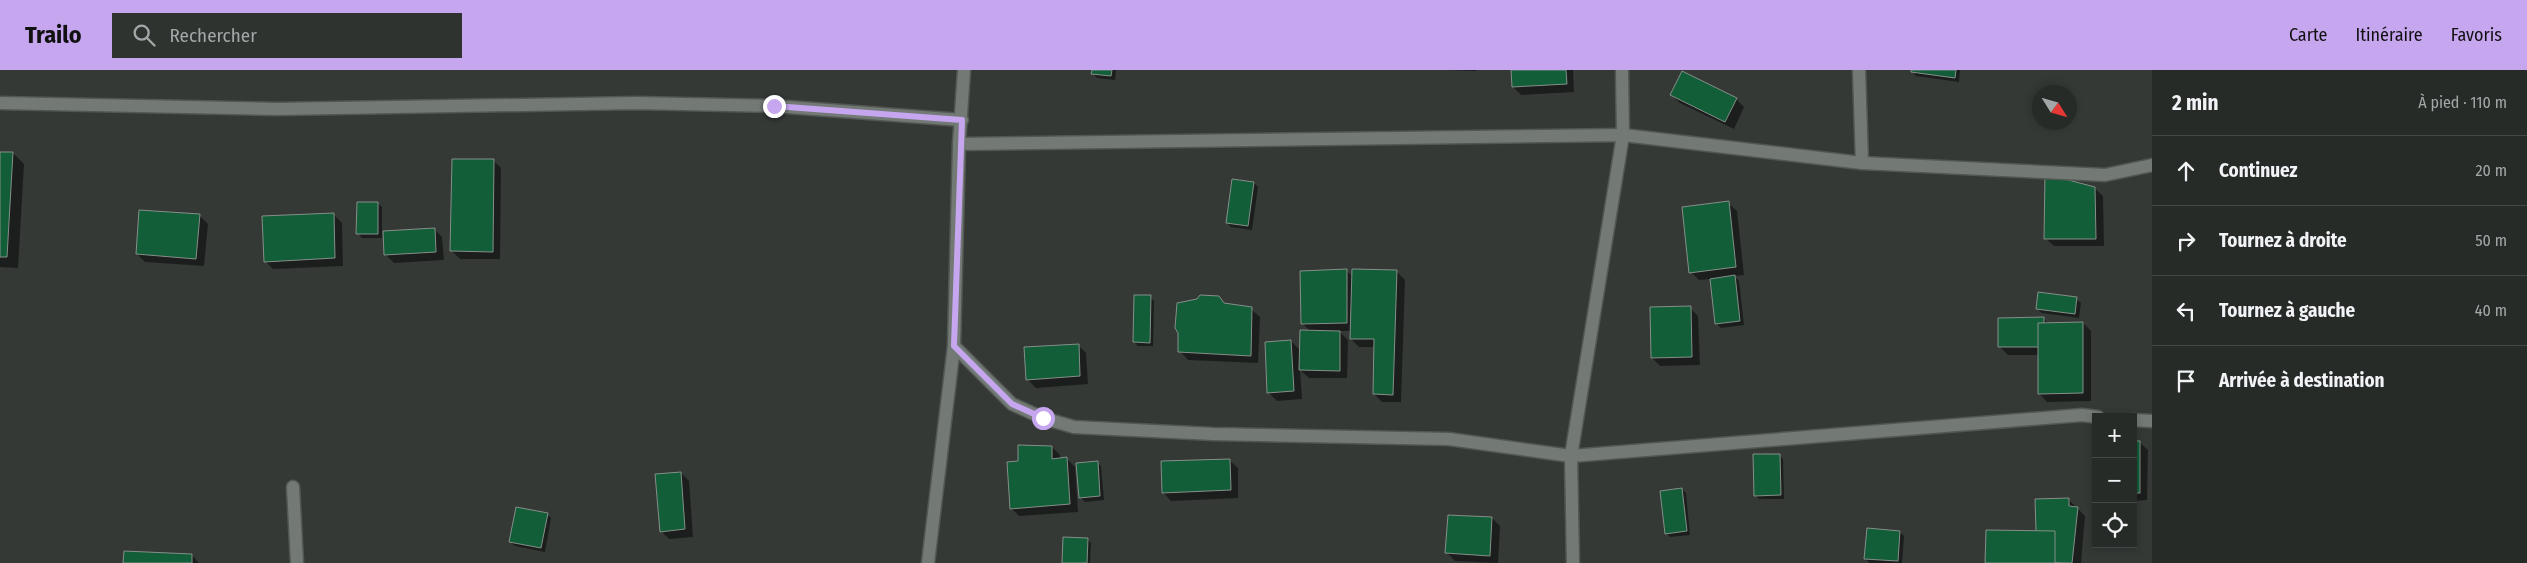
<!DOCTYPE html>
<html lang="fr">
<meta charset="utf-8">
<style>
body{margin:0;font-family:"Fira Sans Condensed",sans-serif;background:#2f3330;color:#f1f3f6}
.controls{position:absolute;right:15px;bottom:15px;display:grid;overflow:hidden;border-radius:0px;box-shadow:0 2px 8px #0003}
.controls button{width:45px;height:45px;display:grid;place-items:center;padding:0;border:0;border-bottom:1px solid #434745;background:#272b28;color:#f1f3f6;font:25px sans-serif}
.compass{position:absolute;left:2032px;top:15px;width:45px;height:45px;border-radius:50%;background:#272b28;box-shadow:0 2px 8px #0003;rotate:127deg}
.stop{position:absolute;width:15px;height:15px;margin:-11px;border:4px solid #c7a6f0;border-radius:50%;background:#fff}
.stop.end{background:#c7a6f0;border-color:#fff;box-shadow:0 1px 5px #0008}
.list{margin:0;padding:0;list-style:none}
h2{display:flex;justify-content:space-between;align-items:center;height:65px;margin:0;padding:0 20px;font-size:21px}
h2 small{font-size:16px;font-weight:400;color:#a4a7a8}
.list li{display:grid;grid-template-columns:32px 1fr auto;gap:15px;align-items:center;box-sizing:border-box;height:70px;padding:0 20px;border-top:1px solid #434745}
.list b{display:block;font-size:19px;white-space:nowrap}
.list em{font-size:16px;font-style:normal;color:#a4a7a8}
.icon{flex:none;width:28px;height:28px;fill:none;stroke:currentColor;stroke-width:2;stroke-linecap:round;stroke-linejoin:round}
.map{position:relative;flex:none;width:2152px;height:493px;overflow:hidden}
header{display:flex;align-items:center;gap:30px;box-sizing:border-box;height:70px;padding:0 25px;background:#c7a6f0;color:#111}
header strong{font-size:24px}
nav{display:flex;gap:28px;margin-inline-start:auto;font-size:18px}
.search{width:350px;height:45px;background:#2f3330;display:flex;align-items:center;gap:12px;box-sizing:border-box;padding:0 18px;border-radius:0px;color:#a4a7a8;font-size:19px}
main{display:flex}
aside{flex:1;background:#272b28}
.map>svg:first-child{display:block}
.shadow{fill:#0007}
.building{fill:#115e39;stroke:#878e89}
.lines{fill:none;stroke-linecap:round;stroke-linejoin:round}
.minor-casing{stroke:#525753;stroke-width:15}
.minor{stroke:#737a76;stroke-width:12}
.route{stroke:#c7a6f0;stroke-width:6}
</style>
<header>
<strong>Trailo</strong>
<div class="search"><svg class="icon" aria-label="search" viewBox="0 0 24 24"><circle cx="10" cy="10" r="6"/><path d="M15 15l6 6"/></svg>Rechercher</div>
<nav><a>Carte</a><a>Itinéraire</a><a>Favoris</a></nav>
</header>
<main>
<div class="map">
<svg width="2152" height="493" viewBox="0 0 2152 493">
<rect width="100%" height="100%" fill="#343936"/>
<!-- shadow -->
<g class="shadow">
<polygon points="1093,0 1116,0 1115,10 1097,8 1093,4"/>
<polygon points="1448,0 1476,0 1476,1"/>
<polygon points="1512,0 1573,0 1574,22 1521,25 1513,17"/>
<polygon points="1912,0 1960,0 1959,12 1916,6"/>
<polygon points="1671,25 1736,29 1744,37 1734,59 1680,33"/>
<polygon points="0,83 13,83 24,94 18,198 0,197"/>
<polygon points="493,90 501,98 500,189 460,189 452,181"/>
<polygon points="1254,113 1258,117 1252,160 1231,157 1227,153"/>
<polygon points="2094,118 2103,126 2104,176 2054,176 2045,168"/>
<polygon points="377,133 382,137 382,168 362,168 358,163"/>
<polygon points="1728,133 1737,141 1744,205 1734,206 1739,211 1744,255 1721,258 1717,254 1711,209 1699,210 1691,202"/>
<polygon points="333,144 342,153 343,196 273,199 265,191"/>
<polygon points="199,145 208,154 204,196 145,192 137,184"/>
<polygon points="434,159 442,167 444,190 394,193 385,184"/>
<polygon points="1347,201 1353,207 1397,202 1405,210 1401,332 1382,332 1374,324 1375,277 1359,277 1351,269 1351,261 1339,261 1348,270 1347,308 1309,308 1300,300 1302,329 1277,331 1269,323 1291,271 1301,281 1310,261 1302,253"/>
<polygon points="1150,227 1154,231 1153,276 1138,276 1134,272"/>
<polygon points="2076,229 2081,233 2079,248 2042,243 2037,239"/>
<polygon points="1225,234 1251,239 1260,247 1258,293 1188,290 1180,281"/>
<polygon points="1690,238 1698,246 1700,295 1660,296 1652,288"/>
<polygon points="2044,249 2049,254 2083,253 2091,261 2091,331 2047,332 2039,323 2039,285 2008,285 1999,276"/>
<polygon points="1078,275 1086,283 1088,314 1036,318 1027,309"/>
<polygon points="2133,372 2139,372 2148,380 2147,430 2133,431"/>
<polygon points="1052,377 1060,385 1060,389 1067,389 1075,397 1078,442 1019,446 1011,438 1019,392"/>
<polygon points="1779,385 1783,389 1784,429 1759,429 1755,425"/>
<polygon points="1229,390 1238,398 1238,428 1171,431 1163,422"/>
<polygon points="1097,392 1101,396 1104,430 1085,432 1080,427"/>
<polygon points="681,403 689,411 693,467 669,469 661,461"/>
<polygon points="1682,419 1686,423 1690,465 1670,467 1666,463"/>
<polygon points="2069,430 2085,446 2081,493 1987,493 2037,462"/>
<polygon points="547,444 551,448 545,482 515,476 510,472"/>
<polygon points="1449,446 1492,448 1500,456 1498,493 1455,491 1447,483"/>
<polygon points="1900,462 1904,466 1902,493 1870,493 1865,489"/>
<polygon points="1087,469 1091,473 1090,493 1063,493"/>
<polygon points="192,485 199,493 124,493"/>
</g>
<!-- building -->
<g class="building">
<polygon points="1092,0 1112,0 1111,6 1091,4"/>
<polygon points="1511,0 1566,0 1567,14 1512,17"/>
<polygon points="1911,0 1956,0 1955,8 1911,2"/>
<polygon points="1682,1 1737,28 1725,52 1670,25"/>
<polygon points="0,82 13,82 7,187 0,187"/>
<polygon points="452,89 494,89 493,182 450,181"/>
<polygon points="2045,104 2095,117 2096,169 2044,169"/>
<polygon points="1232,109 1254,112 1248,156 1226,153"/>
<polygon points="1729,131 1736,197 1689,203 1682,137"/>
<polygon points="357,132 378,132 378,164 356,164"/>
<polygon points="139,140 200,144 196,189 136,184"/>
<polygon points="334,143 335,188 264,192 262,146"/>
<polygon points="435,158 436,182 384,185 383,161"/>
<polygon points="1347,199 1347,253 1301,254 1300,201"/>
<polygon points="1352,199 1397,200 1393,325 1373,324 1374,269 1350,269"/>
<polygon points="1735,205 1740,251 1715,254 1710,209"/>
<polygon points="2038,222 2077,227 2075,244 2036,239"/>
<polygon points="1134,225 1151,225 1150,273 1133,272"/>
<polygon points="1200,225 1219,226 1224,233 1252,237 1251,286 1178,282 1178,263 1175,258 1177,233 1197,229"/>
<polygon points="1691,236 1692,287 1651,288 1650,237"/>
<polygon points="2044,247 2044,277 1998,277 1998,248"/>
<polygon points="2083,252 2083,323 2038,324 2038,253"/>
<polygon points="1300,260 1340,261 1340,301 1299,300"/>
<polygon points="1291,270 1294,321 1267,323 1265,272"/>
<polygon points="1079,274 1080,306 1026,310 1024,277"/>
<rect x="2133" y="371" width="7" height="52"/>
<polygon points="1018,375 1052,376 1052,389 1067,387 1070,434 1010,439 1007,392 1018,391"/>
<polygon points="1753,384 1780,384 1781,425 1754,426"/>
<polygon points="1230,389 1231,420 1162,423 1161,391"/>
<polygon points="1098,391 1100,426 1079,428 1076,393"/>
<polygon points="681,402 685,459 660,462 655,404"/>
<polygon points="1682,418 1687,461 1665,464 1660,421"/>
<polygon points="2069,428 2069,436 2078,437 2072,493 2037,492 2035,429"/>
<polygon points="516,437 548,443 541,478 509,472"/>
<polygon points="1448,445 1492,447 1490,486 1445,483"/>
<polygon points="1867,458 1900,461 1898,491 1864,489"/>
<polygon points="1986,460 2055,461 2055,493 1985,493"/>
<polygon points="1063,467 1088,468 1087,493 1062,493"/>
<polygon points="124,481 192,484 192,493 123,493"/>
</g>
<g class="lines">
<defs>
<g id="minor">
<polyline points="1859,0 1862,93"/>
<polyline points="0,33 278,39 636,33 774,36 962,50"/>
<polyline points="959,74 1623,65 1862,93 2105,105 2152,95"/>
<polyline points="954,276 1012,334 1043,348 1074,357 1213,364 1449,369 1571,386 2082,345 2098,347"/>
<polyline points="2133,350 2152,351"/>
<polyline points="293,417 297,493"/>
<polyline points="928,493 954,276 959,74 964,0"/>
<polyline points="1573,493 1571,386 1623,65 1622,0"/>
</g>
</defs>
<!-- minor casing -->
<use href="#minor" class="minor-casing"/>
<!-- minor -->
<use href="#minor" class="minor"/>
</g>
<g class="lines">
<!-- route -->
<polyline class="route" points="774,36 962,50 954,276 1012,334 1043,348"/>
</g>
</svg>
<div class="controls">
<button>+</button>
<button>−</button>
<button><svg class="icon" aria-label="locate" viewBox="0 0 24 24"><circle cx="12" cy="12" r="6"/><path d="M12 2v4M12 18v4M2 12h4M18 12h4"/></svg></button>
</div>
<svg class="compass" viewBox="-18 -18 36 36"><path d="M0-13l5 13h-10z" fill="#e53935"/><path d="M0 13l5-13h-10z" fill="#a4a7a8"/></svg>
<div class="stop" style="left:1043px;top:348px"></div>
<div class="stop end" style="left:774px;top:36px"></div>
</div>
<aside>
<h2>2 min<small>À pied · 110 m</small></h2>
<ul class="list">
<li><svg class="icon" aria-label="ahead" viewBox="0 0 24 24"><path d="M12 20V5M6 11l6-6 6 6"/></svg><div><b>Continuez</b></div><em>20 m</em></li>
<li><svg class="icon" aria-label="right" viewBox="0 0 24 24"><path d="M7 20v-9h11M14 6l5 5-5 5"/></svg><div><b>Tournez à droite</b></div><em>50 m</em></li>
<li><svg class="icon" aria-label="left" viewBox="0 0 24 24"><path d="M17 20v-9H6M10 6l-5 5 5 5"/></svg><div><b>Tournez à gauche</b></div><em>40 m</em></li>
<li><svg class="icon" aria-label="arrive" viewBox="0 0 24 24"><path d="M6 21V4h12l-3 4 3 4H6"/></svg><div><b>Arrivée à destination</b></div></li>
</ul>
</aside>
</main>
